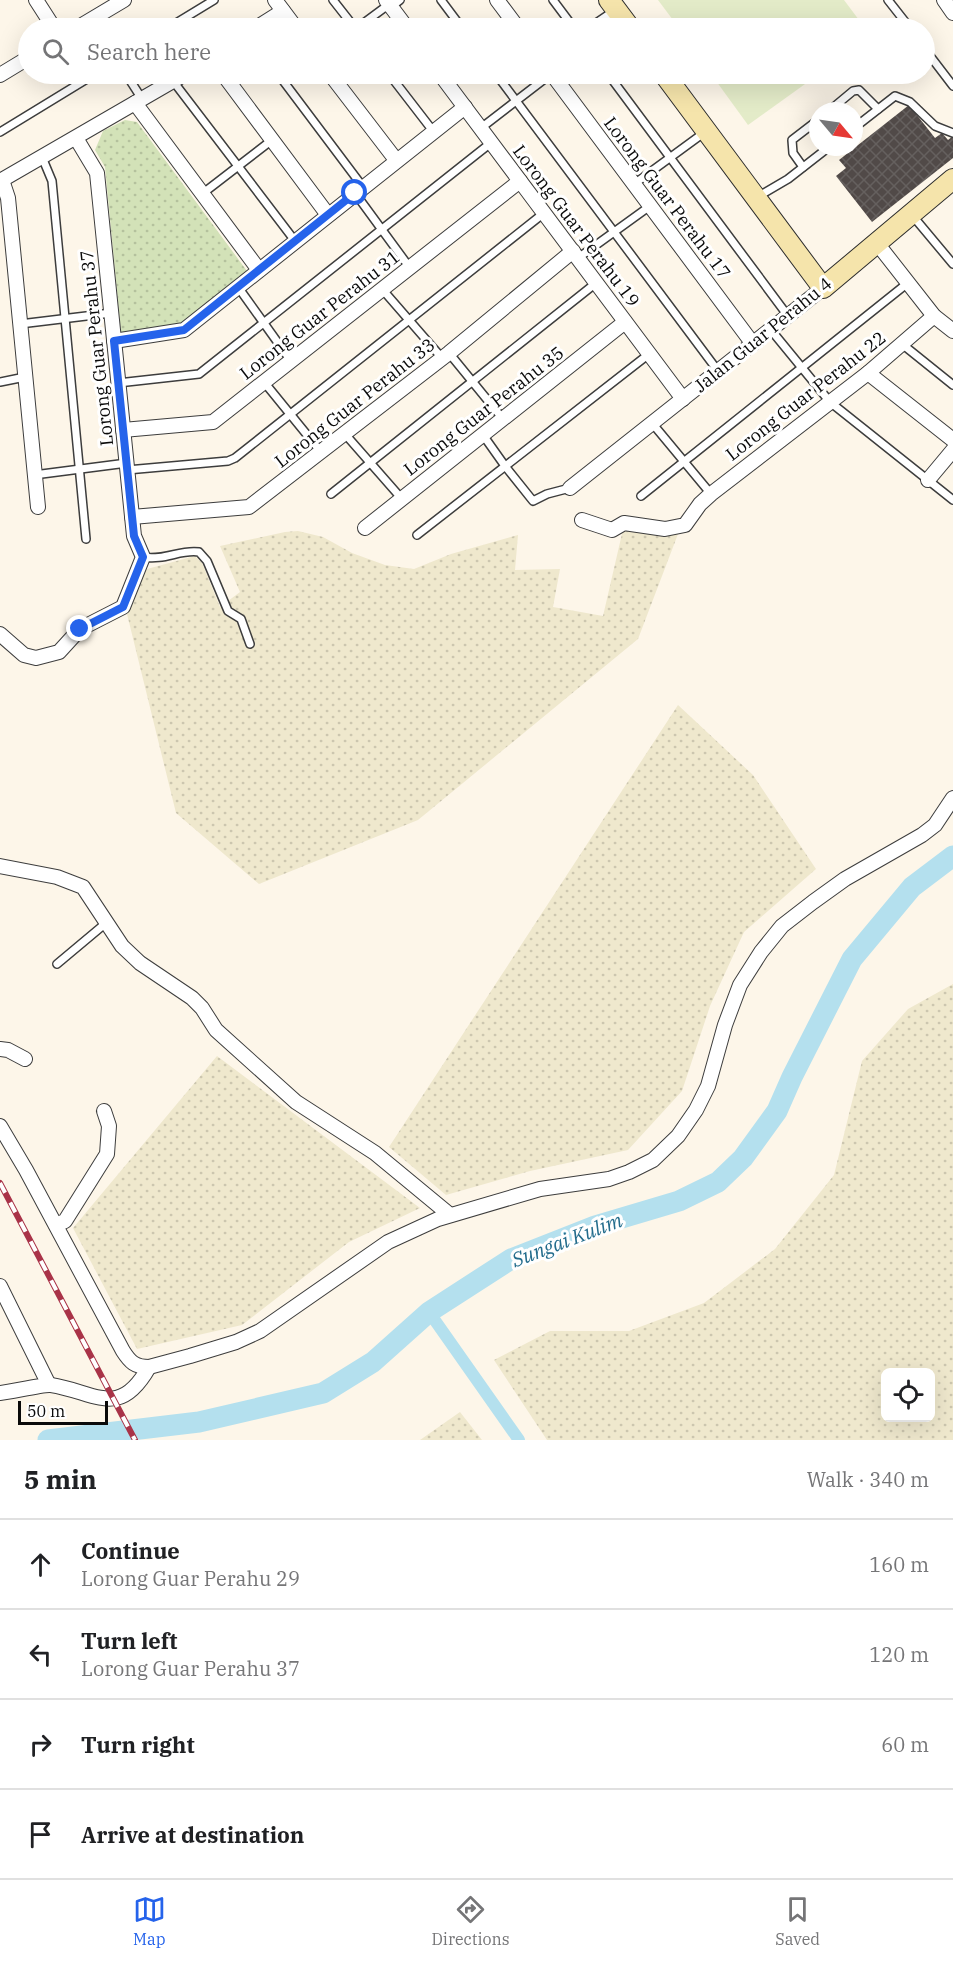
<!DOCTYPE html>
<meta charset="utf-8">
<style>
body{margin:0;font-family:"IBM Plex Serif",serif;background:#f6f6f6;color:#202124}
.controls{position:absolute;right:18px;bottom:18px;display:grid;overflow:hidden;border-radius:9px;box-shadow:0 6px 24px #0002}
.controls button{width:54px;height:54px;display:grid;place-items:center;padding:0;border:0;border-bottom:2px solid #e0e0e0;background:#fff;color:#202124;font:30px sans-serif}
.compass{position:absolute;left:809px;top:102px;width:54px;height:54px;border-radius:50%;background:#fff;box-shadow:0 6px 24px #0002;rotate:119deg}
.scale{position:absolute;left:18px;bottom:15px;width:90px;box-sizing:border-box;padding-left:6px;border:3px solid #0a0a0a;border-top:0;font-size:16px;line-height:21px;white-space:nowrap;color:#0a0a0a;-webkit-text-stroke:4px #fff;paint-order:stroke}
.stop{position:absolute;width:18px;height:18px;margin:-14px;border:4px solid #2563eb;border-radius:50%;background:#fff}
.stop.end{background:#2563eb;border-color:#fff;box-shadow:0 2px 6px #0008}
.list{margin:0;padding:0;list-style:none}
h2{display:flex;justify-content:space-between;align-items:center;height:78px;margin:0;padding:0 24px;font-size:26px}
h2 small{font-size:20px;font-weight:400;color:#757577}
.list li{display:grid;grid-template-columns:39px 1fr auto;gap:18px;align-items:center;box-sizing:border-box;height:90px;padding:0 24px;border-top:2px solid #e0e0e0}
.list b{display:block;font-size:22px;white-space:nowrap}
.list p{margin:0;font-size:20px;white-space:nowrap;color:#757577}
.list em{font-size:20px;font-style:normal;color:#757577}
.icon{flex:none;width:33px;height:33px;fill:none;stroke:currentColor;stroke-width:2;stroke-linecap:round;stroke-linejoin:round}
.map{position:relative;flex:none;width:953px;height:1440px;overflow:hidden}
.search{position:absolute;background:#fff;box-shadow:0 6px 24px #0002;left:18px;right:18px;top:18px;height:66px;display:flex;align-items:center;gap:15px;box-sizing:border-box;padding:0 21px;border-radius:33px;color:#757577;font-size:22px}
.sheet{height:438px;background:#fff}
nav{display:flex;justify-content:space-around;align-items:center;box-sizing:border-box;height:84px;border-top:2px solid #e0e0e0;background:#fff;font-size:16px;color:#757577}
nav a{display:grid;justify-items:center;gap:3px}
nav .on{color:#2563eb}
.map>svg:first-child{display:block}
.farmland{fill:url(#farmland-dots);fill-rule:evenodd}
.grass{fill:url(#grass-dots)}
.pitch{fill:#e3ebc8}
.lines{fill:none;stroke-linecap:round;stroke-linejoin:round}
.canal{stroke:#b4e0ee;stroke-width:12}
.river{stroke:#b4e0ee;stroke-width:21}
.building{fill:url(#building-cross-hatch)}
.lane-casing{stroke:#3d3d3d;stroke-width:10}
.street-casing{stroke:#3d3d3d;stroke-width:16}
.secondary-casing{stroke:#2c2c2c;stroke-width:22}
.lane{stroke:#fff;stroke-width:7}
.street{stroke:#fff;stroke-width:14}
.secondary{stroke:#f5e4ab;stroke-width:20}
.rail-casing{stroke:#a93348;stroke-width:6}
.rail{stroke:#fff;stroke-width:4;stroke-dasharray:11;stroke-linecap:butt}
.route{stroke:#2563eb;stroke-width:8}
.labels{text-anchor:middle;stroke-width:6;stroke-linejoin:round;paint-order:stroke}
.street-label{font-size:18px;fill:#0a0a0a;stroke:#fff}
.water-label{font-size:20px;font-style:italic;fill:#236c8c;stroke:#fff}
</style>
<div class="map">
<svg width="953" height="1440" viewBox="0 0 953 1440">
<defs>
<pattern id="farmland-dots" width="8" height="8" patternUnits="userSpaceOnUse" patternTransform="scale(1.5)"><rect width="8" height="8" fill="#efe8cd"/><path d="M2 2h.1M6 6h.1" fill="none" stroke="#ccc6af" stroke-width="1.8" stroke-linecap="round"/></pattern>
<pattern id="grass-dots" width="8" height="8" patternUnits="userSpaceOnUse" patternTransform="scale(1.5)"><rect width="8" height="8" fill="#d3e2b8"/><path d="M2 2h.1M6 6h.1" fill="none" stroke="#b4c19d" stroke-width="1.8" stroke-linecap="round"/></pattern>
<pattern id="building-cross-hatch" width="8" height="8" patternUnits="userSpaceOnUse" patternTransform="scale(1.5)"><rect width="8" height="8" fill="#514a48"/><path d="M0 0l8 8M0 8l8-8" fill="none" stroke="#65605e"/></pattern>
</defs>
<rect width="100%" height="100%" fill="#fdf6e9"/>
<!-- farmland -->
<g class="farmland">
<polygon points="624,525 678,534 638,639 418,820 259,884 176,813 127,614 137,585 147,569 195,556 202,563 220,607 240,592 220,546 285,532 298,531 323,537 352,553 385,565 414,569 451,554 518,535 515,570 560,569 553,607 603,616"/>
<polygon points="678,705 753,775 816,869 744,932 710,1006 682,1091 628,1150 530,1171 446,1195 389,1147"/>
<path d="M953 984V1440H547L494 1360 550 1331H629L704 1303 775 1249 834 1175 862 1061 908 1009ZM886 1372H930V1418H886Z"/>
<polygon points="217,1056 420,1208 349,1242 242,1325 137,1349 73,1228"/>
<polygon points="460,1412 482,1440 420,1440"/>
</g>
<!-- grass -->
<polygon class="grass" points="125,120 137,122 247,271 182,325 121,333 105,167 95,150 103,131"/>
<!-- pitch -->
<g class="pitch">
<polygon points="658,0 844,0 865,28 679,28"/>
<polygon points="711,74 819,74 748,125"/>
</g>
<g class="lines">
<!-- canal -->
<polyline class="canal" points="429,1312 519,1440"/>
<!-- river -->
<polyline class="river" points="48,1440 199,1422 323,1393 373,1362 429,1312 511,1259 595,1226 679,1201 718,1182 743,1158 777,1111 792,1077 852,959 912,887 953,856"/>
</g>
<!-- building -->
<polygon class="building" points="909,105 935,138 942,133 948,140 953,136 953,158 872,222 836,176 846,168 839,160"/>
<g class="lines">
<defs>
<g id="lane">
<polyline points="333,0 355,28"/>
<polyline points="441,0 462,28"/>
<polyline points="553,0 574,28"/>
<polyline points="888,0 910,28"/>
<polyline points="168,28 214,0"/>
<polyline points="357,28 384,8 391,7 400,0"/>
<polyline points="589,28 614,11"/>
<polyline points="924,48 953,86"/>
<polyline points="126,74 142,99"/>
<polyline points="278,74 363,187"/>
<polyline points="389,74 433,131"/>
<polyline points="496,74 718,371"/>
<polyline points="608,74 788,316"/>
<polyline points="173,81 295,241"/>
<polyline points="829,111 853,91 859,90 878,109"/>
<polyline points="481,128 551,74"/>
<polyline points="854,128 895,96 910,102 935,126 953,133"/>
<polyline points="0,132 95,74"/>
<polyline points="42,157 52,181 86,539"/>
<polyline points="803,167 793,153 792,140 818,120"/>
<polyline points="634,184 705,132"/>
<polyline points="355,193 410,268"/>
<polyline points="202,194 272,140"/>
<polyline points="759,196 788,179 829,147"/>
<polyline points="912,215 953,264"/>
<polyline points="578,258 650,206"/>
<polyline points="238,287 291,361"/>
<polyline points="382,289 442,358"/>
<polyline points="20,324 111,313"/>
<polyline points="771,330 830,402 953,500"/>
<polyline points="902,344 953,385"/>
<polyline points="449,353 503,419"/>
<polyline points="0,382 25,377"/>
<polyline points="264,382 321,452"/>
<polyline points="118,383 199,374 492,142"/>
<polyline points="652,423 711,494"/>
<polyline points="345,434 402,499"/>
<polyline points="483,435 505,466 533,501 547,494 570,488"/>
<polyline points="127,470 228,461 235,458 544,213"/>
<polyline points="34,475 127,463"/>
<polyline points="331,494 596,283"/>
<polyline points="641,496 909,282"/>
<polyline points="417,535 649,354"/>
<path d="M143 557C164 561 181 549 199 552L207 561 228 611 241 619 250 644"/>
<polyline points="57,964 106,923"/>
</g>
<g id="street">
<polyline points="36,0 54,28"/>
<polyline points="275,0 296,28"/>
<polyline points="386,0 407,28"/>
<polyline points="497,0 518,28"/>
<polyline points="944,0 953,13"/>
<polyline points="77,28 124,0"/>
<polyline points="256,28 283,11"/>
<polyline points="223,74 328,215"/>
<polyline points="330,74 396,160"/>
<polyline points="440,74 683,399"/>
<polyline points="552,74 753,344"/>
<polyline points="0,75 28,58"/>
<polyline points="135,103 259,270"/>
<polyline points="2,180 8,198 38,507"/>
<polyline points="0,181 185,74"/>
<polyline points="876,242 934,316 953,331"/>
<polyline points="114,341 184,330 465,107"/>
<polyline points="868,373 953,440"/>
<polyline points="123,430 213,422 520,181"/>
<polyline points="928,480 953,450"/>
<polyline points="570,488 823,288"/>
<polyline points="132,517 249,507 449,353 573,251"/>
<polyline points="582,520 612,530 624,523 665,529 685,525 700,504 711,494 868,373 934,316"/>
<polyline points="365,528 625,322"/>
<polyline points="0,634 24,655 36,658 59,652 80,629 123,607 143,557 134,536 97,173 76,138"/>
<polyline points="0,866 57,877 83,887 122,946 140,963 192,998 202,1008 216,1030 296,1102 375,1153 450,1215"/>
<polyline points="0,1049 8,1050 25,1059"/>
<path d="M0 1126 26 1170 123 1351C130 1362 135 1367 149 1367L190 1356 236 1342 260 1331 388 1242 438 1219 540 1189 609 1179 629 1172 653 1160 678 1136 696 1110 708 1086 725 1025 740 985 761 952 782 926 813 902 845 879 922 835 935 825 953 798"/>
<polyline points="56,1225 65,1221 107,1154 109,1126 104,1111"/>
<polyline points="0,1286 49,1385"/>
<path d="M0 1393C11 1392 44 1384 51 1385 96 1392 119 1420 149 1367"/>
</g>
<g id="secondary">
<polyline points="609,0 630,28"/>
<polyline points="664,74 823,288 953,179"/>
</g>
</defs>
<!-- lane casing -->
<use href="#lane" class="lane-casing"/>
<!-- street casing -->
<use href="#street" class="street-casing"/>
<!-- secondary casing -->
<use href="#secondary" class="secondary-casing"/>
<!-- lane -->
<use href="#lane" class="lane"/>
<!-- street -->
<use href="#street" class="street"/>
<!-- secondary -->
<use href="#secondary" class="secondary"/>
<defs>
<polyline id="rail" points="0,1183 135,1440"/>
</defs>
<!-- rail casing -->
<use href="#rail" class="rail-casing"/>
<!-- rail -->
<use href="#rail" class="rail"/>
</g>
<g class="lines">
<!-- route -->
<polyline class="route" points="80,629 123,607 143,557 134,536 114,341 184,330 355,193"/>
</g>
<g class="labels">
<!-- street labels -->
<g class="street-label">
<text transform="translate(667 198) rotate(53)" y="6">Lorong Guar Perahu 17</text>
<text transform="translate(576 226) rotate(53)" y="6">Lorong Guar Perahu 19</text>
<text transform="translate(320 315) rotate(-38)" y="6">Lorong Guar Perahu 31</text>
<text transform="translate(763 335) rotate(-39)" y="6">Jalan Guar Perahu 4</text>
<text transform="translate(97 348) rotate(-96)" y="6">Lorong Guar Perahu 37</text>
<text transform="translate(806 396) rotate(-38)" y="6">Lorong Guar Perahu 22</text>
<text transform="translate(355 403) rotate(-38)" y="6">Lorong Guar Perahu 33</text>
<text transform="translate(484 411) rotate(-38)" y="6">Lorong Guar Perahu 35</text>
</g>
<!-- water labels -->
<g class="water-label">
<text transform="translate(567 1240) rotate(-21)" y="7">Sungai Kulim</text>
</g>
</g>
</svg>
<div class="controls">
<button><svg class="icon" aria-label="locate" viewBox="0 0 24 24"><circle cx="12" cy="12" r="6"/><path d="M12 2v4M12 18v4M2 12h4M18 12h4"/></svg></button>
</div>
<svg class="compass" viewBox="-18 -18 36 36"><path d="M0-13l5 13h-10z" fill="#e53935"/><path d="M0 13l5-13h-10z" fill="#757577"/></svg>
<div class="scale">50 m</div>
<div class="stop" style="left:355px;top:193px"></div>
<div class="stop end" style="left:80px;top:629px"></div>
<div class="search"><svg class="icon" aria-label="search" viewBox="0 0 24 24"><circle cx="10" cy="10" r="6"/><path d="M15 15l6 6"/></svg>Search here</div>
</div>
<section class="sheet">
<h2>5 min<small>Walk · 340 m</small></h2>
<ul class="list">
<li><svg class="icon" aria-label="ahead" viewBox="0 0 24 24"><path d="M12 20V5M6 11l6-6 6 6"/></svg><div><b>Continue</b><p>Lorong Guar Perahu 29</p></div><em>160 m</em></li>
<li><svg class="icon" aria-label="left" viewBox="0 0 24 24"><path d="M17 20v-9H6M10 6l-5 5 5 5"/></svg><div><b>Turn left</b><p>Lorong Guar Perahu 37</p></div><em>120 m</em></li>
<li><svg class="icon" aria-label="right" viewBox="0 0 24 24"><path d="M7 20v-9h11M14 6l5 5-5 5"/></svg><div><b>Turn right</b></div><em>60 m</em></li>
<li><svg class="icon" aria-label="arrive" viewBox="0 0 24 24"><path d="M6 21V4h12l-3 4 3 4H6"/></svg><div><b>Arrive at destination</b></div></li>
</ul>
</section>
<nav>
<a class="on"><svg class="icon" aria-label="map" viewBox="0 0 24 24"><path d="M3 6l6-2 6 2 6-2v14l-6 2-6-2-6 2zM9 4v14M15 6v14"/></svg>Map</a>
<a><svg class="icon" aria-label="directions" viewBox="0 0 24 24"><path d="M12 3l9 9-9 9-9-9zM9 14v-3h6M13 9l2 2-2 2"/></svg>Directions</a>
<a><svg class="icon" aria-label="saved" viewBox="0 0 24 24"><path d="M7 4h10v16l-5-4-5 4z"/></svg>Saved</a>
</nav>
